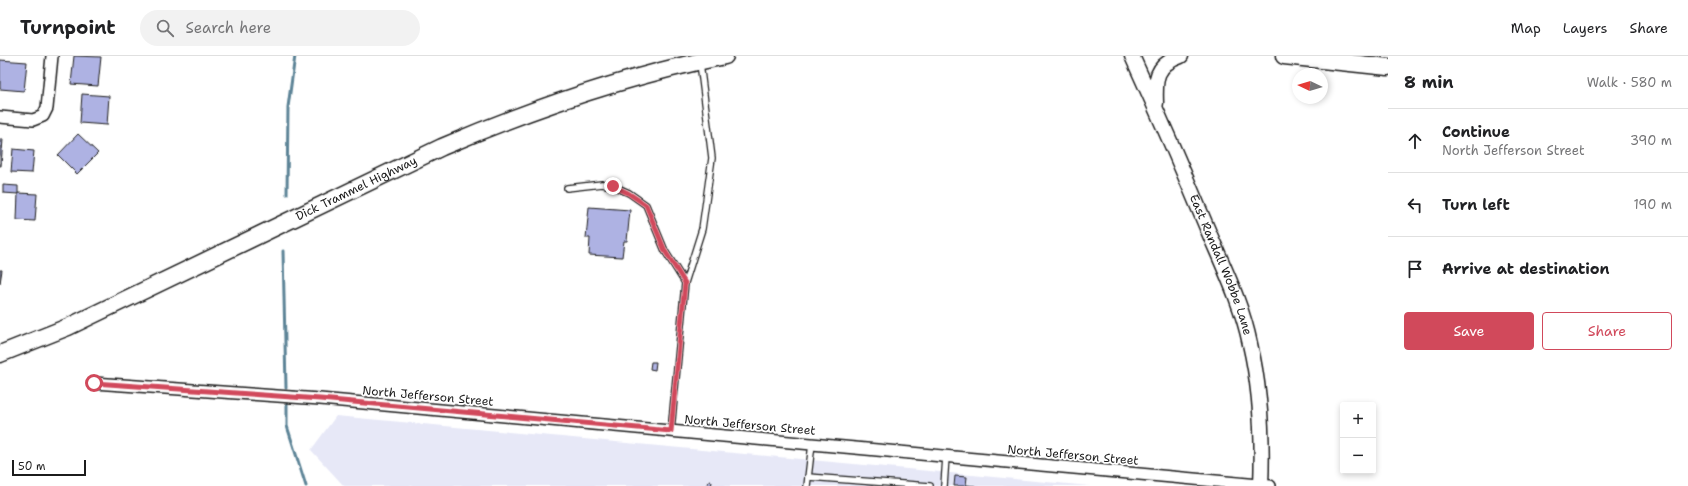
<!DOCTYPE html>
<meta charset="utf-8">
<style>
body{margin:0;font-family:"Shantell Sans",sans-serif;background:#f2f2f2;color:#202124}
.controls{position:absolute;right:12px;bottom:12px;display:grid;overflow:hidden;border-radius:4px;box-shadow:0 2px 6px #0003}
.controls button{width:36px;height:36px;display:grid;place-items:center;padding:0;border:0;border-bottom:1px solid #e0e0e0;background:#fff;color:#202124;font:20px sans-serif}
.compass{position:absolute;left:1292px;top:12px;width:36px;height:36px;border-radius:50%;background:#fff;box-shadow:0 2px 6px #0003;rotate:274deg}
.scale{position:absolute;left:12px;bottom:10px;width:74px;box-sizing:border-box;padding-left:4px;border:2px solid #1c1c1c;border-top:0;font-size:11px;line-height:14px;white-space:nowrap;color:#1c1c1c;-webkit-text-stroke:3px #fff;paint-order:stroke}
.stop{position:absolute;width:12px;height:12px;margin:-9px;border:3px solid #d1495b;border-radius:50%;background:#fff}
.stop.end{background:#d1495b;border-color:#fff;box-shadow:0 1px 4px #0008}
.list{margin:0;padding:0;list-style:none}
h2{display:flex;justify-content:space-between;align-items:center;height:52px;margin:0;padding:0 16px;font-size:17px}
h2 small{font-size:13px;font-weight:400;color:#757577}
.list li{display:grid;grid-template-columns:26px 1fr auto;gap:12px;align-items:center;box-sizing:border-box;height:64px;padding:0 16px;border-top:1px solid #e0e0e0}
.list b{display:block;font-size:15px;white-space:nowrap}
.list p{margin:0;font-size:13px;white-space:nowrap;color:#757577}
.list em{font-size:13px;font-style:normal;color:#757577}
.actions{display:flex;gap:8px;padding:12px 16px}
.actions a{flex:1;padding:9px 0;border:1px solid #d1495b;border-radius:4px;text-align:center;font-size:14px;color:#d1495b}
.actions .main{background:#d1495b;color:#fff}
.icon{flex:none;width:22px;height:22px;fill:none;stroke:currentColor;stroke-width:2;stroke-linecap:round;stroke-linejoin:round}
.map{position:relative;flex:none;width:1388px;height:430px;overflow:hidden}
header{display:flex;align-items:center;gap:24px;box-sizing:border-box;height:56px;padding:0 20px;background:#fff;border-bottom:1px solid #e0e0e0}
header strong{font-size:19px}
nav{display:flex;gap:22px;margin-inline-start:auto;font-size:14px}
.search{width:280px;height:36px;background:#f2f2f2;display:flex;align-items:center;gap:10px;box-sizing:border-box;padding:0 14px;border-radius:22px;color:#757577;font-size:15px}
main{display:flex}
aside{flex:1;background:#fff}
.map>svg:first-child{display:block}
.built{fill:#e7e8f7}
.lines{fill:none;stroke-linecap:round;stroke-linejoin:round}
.stream{stroke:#5d8497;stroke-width:3}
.building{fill:#aeb2e3;stroke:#1c1c1c}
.service-casing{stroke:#1c1c1c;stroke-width:8}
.minor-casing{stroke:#1c1c1c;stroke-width:14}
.tertiary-casing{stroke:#1c1c1c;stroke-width:17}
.secondary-casing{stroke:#1c1c1c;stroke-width:19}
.service{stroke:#fff;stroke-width:5.5}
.minor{stroke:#fff;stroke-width:11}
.tertiary{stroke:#fff;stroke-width:14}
.secondary{stroke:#fff;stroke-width:16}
.route{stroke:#d1495b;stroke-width:5}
.labels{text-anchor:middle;stroke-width:3.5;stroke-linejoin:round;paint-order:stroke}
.street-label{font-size:12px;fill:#1c1c1c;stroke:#fff}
</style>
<header>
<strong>Turnpoint</strong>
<div class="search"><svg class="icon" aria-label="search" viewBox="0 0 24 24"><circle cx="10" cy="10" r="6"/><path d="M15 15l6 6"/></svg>Search here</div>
<nav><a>Map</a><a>Layers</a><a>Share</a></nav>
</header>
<main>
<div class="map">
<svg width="1388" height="430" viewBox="0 0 1388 430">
<rect width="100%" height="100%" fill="#fff"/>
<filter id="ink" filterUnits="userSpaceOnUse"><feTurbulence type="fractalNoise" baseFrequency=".025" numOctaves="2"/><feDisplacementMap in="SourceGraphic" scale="8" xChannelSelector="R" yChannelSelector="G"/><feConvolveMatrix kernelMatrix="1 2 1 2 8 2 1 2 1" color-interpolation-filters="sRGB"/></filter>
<g filter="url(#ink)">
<!-- built -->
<polygon class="built" points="336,360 1090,430 344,430 311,394"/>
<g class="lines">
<!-- stream -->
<g class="stream">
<polyline points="287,138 288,51 295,0"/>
<polyline points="283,195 286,332"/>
<polyline points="287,348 287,370 306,430"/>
</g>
</g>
<!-- building -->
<g class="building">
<polygon points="74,0 101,1 98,30 71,28"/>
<polygon points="0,4 27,6 24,35 0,33"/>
<polygon points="82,38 109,40 107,69 80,67"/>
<polygon points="78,78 98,97 77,118 58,99"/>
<polygon points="0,83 3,83 1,110 0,110"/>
<polygon points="13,93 34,95 32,117 11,116"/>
<polygon points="3,129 18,130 18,138 3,137"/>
<polygon points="18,137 37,138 35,165 17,164"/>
<polygon points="589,151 630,154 627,185 624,185 622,201 589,199 590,182 586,182"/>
<polygon points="0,214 2,214 0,227"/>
<polygon points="651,306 656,306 655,314 650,313"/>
<polygon points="955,420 967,421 966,429 975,430 954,430"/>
<polygon points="709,425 712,426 711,430 707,430"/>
</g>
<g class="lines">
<defs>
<g id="service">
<polyline points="567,132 602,128 613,130 629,137 646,149 665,195 685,227 671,375"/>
<polyline points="685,227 702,173 712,102 700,7"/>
<polyline points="808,421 930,430"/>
<polyline points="807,430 812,388"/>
<polyline points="944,430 946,401"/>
</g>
<g id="minor">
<polyline points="0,61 33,64 43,60 47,52 52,0"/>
<polyline points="94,327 320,343 1270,430"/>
</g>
<g id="tertiary">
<path id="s1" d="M1132 0C1158 57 1183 114 1207 172 1223 210 1242 248 1250 288 1261 335 1263 382 1261 430"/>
<path d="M1156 47C1155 23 1155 9 1181 0"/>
</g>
<g id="secondary">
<polyline points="1284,0 1388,11"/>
<path id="s2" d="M0 298 68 271 442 91C533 52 627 20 725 0"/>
</g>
</defs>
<!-- service casing -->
<use href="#service" class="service-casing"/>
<!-- minor casing -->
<use href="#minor" class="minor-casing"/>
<!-- tertiary casing -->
<use href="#tertiary" class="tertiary-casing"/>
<!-- secondary casing -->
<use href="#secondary" class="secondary-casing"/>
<!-- service -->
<use href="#service" class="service"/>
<!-- minor -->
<use href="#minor" class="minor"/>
<!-- tertiary -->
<use href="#tertiary" class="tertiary"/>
<!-- secondary -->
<use href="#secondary" class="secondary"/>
</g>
</g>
<g class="lines" filter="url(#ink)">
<!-- route -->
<polyline class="route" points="94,327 320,343 671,375 685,227 665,195 646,149 628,137 613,130"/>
</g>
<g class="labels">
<!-- street labels -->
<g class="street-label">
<text dy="4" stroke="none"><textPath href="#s2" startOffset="393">Dick Trammel Highway</textPath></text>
<text dy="4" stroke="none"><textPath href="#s1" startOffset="227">East Randall Wobbe Lane</textPath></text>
<text transform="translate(428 340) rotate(5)" y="4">North Jefferson Street</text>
<text transform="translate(750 369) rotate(5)" y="4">North Jefferson Street</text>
<text transform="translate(1073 399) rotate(5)" y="4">North Jefferson Street</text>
</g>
</g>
</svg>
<div class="controls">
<button>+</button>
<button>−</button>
</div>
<svg class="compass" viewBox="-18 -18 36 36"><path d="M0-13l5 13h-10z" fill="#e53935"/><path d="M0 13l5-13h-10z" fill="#757577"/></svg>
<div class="scale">50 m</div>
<div class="stop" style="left:94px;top:327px"></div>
<div class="stop end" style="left:613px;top:130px"></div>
</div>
<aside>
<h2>8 min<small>Walk · 580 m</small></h2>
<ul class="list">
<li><svg class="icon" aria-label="ahead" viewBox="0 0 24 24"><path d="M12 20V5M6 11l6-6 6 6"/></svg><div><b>Continue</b><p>North Jefferson Street</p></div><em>390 m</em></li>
<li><svg class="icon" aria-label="left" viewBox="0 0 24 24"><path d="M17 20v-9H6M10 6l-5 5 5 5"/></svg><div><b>Turn left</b></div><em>190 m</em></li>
<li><svg class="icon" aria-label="arrive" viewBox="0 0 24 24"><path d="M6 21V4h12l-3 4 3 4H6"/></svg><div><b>Arrive at destination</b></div></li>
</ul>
<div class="actions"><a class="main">Save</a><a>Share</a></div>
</aside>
</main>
